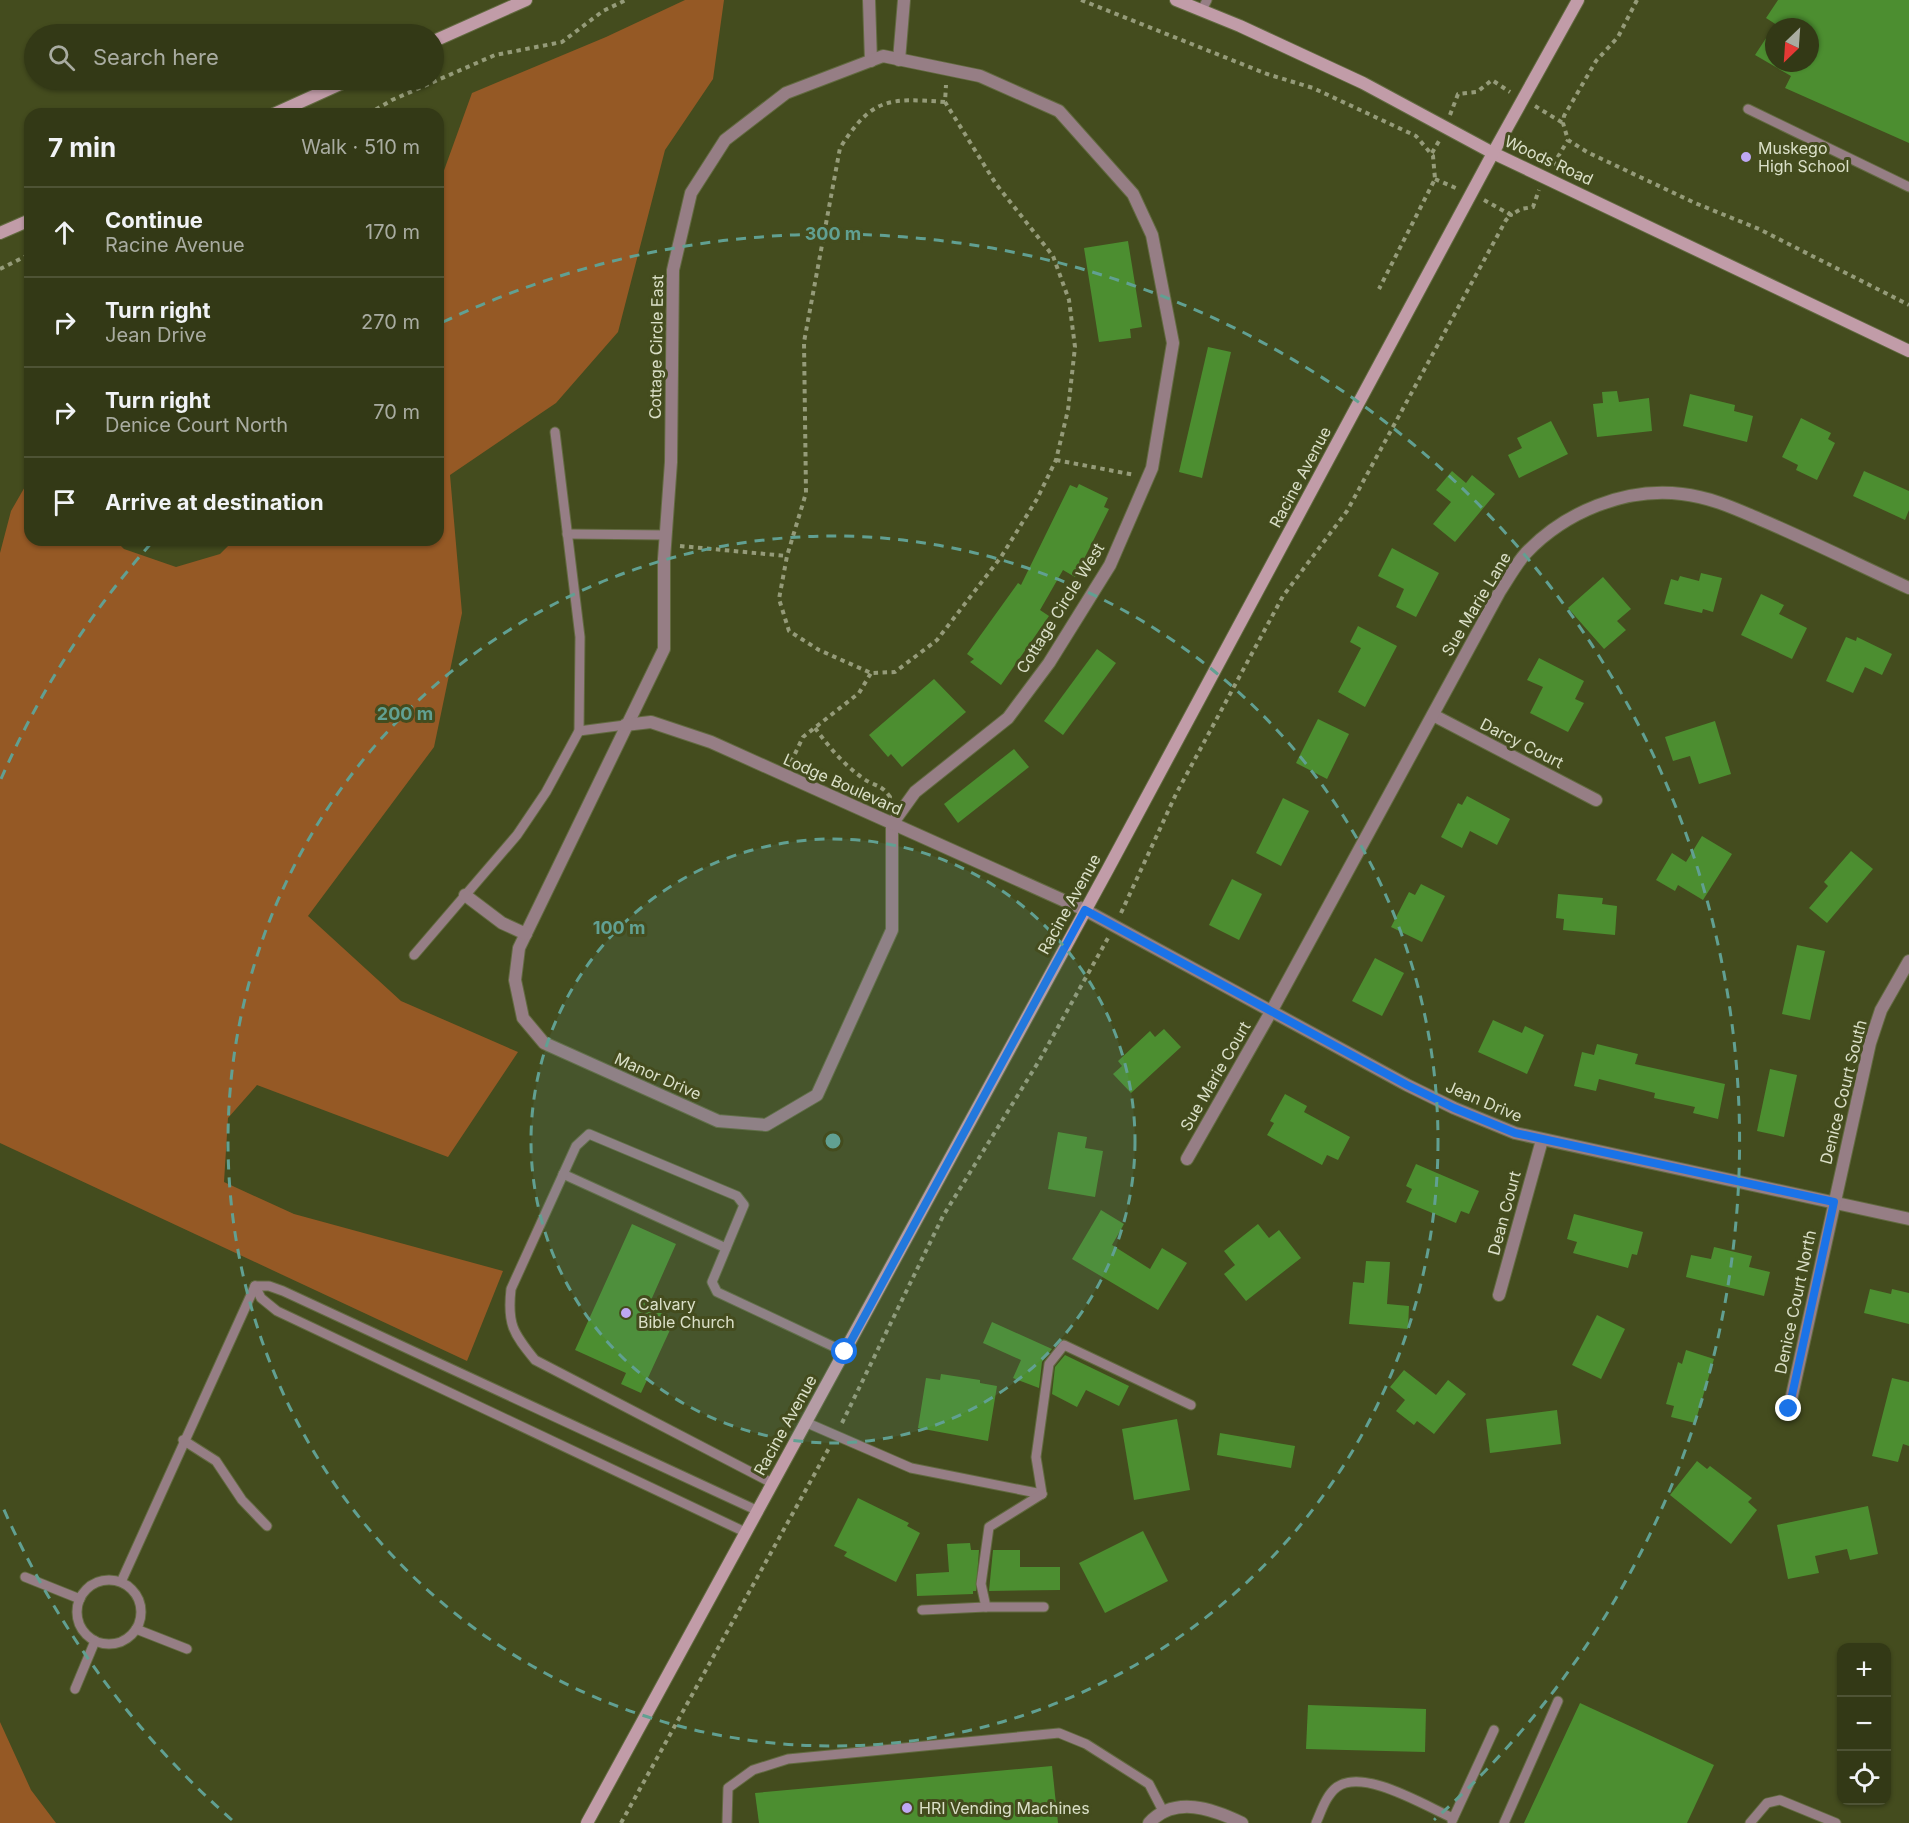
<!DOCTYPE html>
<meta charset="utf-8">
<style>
body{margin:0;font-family:Inter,sans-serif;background:#3e4423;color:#f1f3f6}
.controls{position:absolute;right:18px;bottom:18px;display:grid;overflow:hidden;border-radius:12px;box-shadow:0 2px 4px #0004}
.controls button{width:54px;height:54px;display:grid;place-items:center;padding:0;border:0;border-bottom:2px solid #4e5335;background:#333916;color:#f1f3f6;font:30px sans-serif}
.compass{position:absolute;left:1765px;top:18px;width:54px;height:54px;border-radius:50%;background:#333916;box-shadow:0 2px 4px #0004;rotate:205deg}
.stop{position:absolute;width:18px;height:18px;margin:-14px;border:4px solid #1a73e8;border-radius:50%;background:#fff}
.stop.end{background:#1a73e8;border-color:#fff;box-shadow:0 2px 6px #0008}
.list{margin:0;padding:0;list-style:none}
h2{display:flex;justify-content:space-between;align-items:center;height:78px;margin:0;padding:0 24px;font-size:26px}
h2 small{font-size:20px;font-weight:400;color:#a9aca1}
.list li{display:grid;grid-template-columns:39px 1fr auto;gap:18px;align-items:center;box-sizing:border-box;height:90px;padding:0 24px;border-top:2px solid #4e5335}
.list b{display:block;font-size:22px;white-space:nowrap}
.list p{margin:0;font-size:20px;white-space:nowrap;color:#a9aca1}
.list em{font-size:20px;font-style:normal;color:#a9aca1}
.icon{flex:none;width:33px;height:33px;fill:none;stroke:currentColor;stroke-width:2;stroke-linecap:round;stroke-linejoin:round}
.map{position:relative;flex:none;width:1909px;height:1823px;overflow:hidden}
.search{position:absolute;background:#333916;box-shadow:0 2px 4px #0004;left:24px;top:24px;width:420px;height:66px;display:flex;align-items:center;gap:15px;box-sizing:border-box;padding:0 21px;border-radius:33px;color:#a9aca1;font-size:22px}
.panel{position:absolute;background:#333916;box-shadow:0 2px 4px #0004;left:24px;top:108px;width:420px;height:438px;border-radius:18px}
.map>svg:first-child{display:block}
.green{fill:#955925}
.building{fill:#4c8e30}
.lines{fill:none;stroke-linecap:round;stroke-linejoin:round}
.lane-casing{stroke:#626a40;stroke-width:11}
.street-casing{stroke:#626a40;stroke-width:14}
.secondary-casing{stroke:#626a40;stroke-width:14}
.path{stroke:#959b79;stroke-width:4;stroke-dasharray:4.5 4.5;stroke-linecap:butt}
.lane{stroke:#967e85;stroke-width:9}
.street{stroke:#967e85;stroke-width:12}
.secondary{stroke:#c19ca8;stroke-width:12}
.route{stroke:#1a73e8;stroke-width:8}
.ring{fill:none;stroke:#61a092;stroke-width:3;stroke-dasharray:10 8}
.poi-dot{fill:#bfa8f4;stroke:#444c1e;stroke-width:2}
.labels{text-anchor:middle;stroke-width:6;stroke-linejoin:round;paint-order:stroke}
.poi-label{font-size:16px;fill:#dbe0c8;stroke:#444c1e;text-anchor:start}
.street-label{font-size:16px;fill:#dbe0c8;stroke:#444c1e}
.centre{fill:#61a092;stroke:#444c1e;stroke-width:3}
.ring-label{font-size:18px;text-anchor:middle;font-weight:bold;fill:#61a092;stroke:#444c1e;stroke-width:6;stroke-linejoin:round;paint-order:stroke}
</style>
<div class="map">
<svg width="1909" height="1823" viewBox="0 0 1909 1823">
<rect width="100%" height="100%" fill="#444c1e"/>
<!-- green -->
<g class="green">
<polygon points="685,0 724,0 713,79 665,150 618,332 556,403 450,475 462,613 434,747 308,916 401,1001 518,1052 448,1157 257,1085 228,1118 224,1182 294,1214 503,1271 467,1361 0,1143 0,553 11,511 30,478 30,540 115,540 124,549 176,567 220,554 234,540 438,540 438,187 472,93 606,37"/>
<polygon points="0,1722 31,1790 56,1823 0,1823"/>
</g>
<!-- building -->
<g class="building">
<polygon points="1778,0 1909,0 1909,143 1785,88 1791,76 1755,55 1774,26 1774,63 1810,63 1810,27 1780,27 1766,18"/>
<polygon points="1128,241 1142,327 1130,329 1131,338 1099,342 1084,248"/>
<polygon points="1208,347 1231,352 1202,478 1179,472"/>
<polygon points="1617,391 1619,402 1649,398 1652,431 1597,437 1593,404 1603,403 1602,392"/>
<polygon points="1690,394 1735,405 1734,411 1753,416 1747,442 1683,426"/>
<polygon points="1801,418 1831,433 1828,439 1835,443 1817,480 1796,470 1798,465 1782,457"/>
<polygon points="1551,421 1568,454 1519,478 1508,455 1522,448 1517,438"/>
<polygon points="1452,471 1466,483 1472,475 1495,494 1455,542 1433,524 1451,502 1436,490"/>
<polygon points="1864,471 1909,491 1909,510 1905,520 1853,496"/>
<polygon points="1079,484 1108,498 1104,507 1109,509 1075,577 1063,570 1040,610 1049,616 1001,685 970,662 974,659 967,654 1018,583 1021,585 1070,485 1077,488"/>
<polygon points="1392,548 1439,573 1416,617 1396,607 1404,589 1378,576"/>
<polygon points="1701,573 1722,578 1713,612 1703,609 1702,613 1664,604 1671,579 1678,581 1680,576 1699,581"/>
<polygon points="1603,577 1631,609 1617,621 1626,630 1604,649 1568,608"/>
<polygon points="1761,594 1784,605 1779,614 1807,628 1792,659 1741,635"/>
<polygon points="1358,626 1397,646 1365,707 1338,692 1361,648 1350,642"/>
<polygon points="1846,637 1856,641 1857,637 1892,654 1882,675 1865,667 1853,693 1826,681"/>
<polygon points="1097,649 1116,663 1063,735 1044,721"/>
<polygon points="1539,658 1584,681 1575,699 1584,703 1568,732 1530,713 1543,687 1527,680"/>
<polygon points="934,679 966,712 902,767 891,754 888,757 869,735"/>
<polygon points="1318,719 1349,734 1327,779 1296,763"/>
<polygon points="1715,721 1731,774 1699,784 1690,756 1673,761 1665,737"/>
<polygon points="1014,749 1029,767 958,823 944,804"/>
<polygon points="1467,796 1510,819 1497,845 1470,831 1462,848 1441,837 1458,803 1462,805"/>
<polygon points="1283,798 1309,811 1281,866 1256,853"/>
<polygon points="1702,836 1732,854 1703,900 1678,885 1675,891 1656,880 1672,853 1686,862"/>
<polygon points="1851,851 1873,869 1827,923 1809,908 1828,886 1824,882"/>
<polygon points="1232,879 1262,894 1239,940 1209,925"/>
<polygon points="1421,884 1445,896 1422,942 1391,927 1409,892 1415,895"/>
<polygon points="1558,894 1603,898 1602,904 1617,906 1615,935 1563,930 1564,919 1556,918"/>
<polygon points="1797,945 1825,951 1810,1020 1782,1014"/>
<polygon points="1375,958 1404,973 1382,1016 1352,1001"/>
<polygon points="1493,1020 1522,1033 1525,1026 1544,1035 1527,1074 1478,1052"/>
<polygon points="1164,1029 1181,1047 1131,1093 1113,1074 1122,1066 1118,1061 1150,1031 1155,1037"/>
<polygon points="1597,1044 1638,1054 1635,1064 1725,1084 1718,1119 1693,1113 1695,1107 1654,1098 1655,1093 1599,1079 1596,1091 1574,1086 1582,1052 1594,1055"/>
<polygon points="1770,1069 1797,1075 1784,1137 1757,1131"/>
<polygon points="1285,1094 1307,1106 1304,1112 1350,1137 1338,1160 1327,1155 1322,1165 1267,1135 1274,1123 1270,1121"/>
<polygon points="1058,1132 1087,1137 1085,1148 1103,1151 1095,1197 1048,1189"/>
<polygon points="1416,1164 1479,1191 1469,1214 1461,1211 1456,1223 1406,1202 1412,1189 1406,1186"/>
<polygon points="1101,1210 1124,1224 1112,1245 1150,1269 1162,1248 1187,1263 1158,1310 1072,1259"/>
<polygon points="1574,1214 1643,1232 1637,1255 1632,1254 1628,1268 1573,1253 1577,1242 1567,1239"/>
<polygon points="632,1224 676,1244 648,1307 675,1319 641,1393 621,1384 626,1373 575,1350"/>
<polygon points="1258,1224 1269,1238 1279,1230 1301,1258 1246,1301 1224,1274 1235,1265 1224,1251"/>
<polygon points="1714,1247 1752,1256 1749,1267 1770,1272 1764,1296 1686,1277 1691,1255 1711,1259"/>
<polygon points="1366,1261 1390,1262 1387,1304 1409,1306 1408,1329 1349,1324 1353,1282 1364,1283"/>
<polygon points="1870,1289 1891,1294 1892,1289 1909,1293 1909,1324 1864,1313"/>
<polygon points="1597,1315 1625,1329 1601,1379 1572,1365"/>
<polygon points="992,1322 1052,1349 1042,1362 1039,1388 1013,1378 1021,1360 983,1343"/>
<polygon points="1686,1350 1714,1359 1695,1423 1671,1417 1674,1406 1666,1404 1678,1362 1682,1364"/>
<polygon points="1065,1355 1129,1386 1119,1406 1086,1390 1077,1407 1052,1394 1055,1367"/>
<polygon points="1404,1370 1436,1395 1448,1380 1466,1394 1434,1434 1417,1421 1414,1425 1396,1411 1405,1400 1390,1387"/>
<polygon points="941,1374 980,1380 980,1383 997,1386 988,1441 918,1428 926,1378 940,1380"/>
<polygon points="1892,1378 1909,1382 1909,1446 1903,1444 1898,1462 1872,1456"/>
<polygon points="1557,1410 1561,1444 1490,1453 1486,1419"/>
<polygon points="1177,1419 1190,1490 1134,1500 1122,1429"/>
<polygon points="1220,1433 1295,1446 1291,1468 1217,1455"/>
<polygon points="1697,1461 1707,1469 1710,1466 1752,1498 1748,1502 1757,1510 1731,1544 1670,1495"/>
<polygon points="858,1498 909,1523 907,1526 920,1533 896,1582 844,1556 847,1552 834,1546"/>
<polygon points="1868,1506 1878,1554 1850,1560 1847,1549 1815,1556 1819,1573 1788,1579 1777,1525"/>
<polygon points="1143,1531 1168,1581 1105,1613 1079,1563"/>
<polygon points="970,1543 971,1550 979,1550 976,1591 973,1591 973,1594 917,1596 916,1574 949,1572 947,1544"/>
<polygon points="993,1550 1020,1550 1020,1567 1060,1567 1060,1590 989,1591"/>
<polygon points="1580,1703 1714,1765 1687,1823 1524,1823"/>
<polygon points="1308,1705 1426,1709 1425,1752 1306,1749"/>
<polygon points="1052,1766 1058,1823 759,1823 755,1793"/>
</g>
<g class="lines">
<defs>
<g id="lane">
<polyline points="1202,10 1207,0"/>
<polyline points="1748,109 1909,187"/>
<polyline points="567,534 666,535"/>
<polyline points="579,731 625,725"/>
<polyline points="414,955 517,835 546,792 579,731 580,637 555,432"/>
<polyline points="563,1174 726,1248"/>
<polyline points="255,1286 261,1298 277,1311 745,1532"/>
<polyline points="255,1286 269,1286 283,1291 756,1510"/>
<polyline points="805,1422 911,1468 1042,1494"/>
<polyline points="183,1440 216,1461 242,1500 267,1526"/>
<path d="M772 1483 535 1360C513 1333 507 1324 511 1289L576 1146 589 1134 737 1196 744 1205 712 1282 717 1292 845 1352"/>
<polyline points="1042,1494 1036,1457 1049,1364 1064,1345 1191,1405"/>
<polyline points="1042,1494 989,1527 981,1584 986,1607 1044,1607"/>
<polyline points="25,1577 80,1599"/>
<circle cx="109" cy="1612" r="32"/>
<polyline points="121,1582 255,1286"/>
<polyline points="922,1610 986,1607"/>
<polyline points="136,1629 187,1649"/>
<polyline points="75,1689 95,1641"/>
<polyline points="1452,1821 1494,1730"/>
<polyline points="727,1823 728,1788 753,1770 788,1759 1059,1733 1086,1744 1149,1784 1164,1813"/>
<path d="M1316 1823C1321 1812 1326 1795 1337 1787 1364 1768 1425 1806 1453 1818"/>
<polyline points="1504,1823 1558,1701"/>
<polyline points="1750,1823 1767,1803 1780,1800 1836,1823"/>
</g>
<g id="street">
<polyline points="869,0 871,61"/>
<polygon points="883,56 980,76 1059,111 1133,194 1152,235 1173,343 1152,468 1110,565 1049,663 1008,718 915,792 892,824 892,930 817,1095 766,1125 718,1121 544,1043 523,1018 515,980 519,948 664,649 664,559 671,462 673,270 691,193 725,140 786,93"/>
<polyline points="899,60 904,0"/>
<polyline points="1433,715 1596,800"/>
<polyline points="625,725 651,722 711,742 1085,910 1407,1085 1454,1108 1515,1133 1909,1219"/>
<polyline points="465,895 502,923 526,934"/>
<path d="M1187 1159 1272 1010 1500 591C1508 579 1516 564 1526 553 1565 512 1625 487 1682 494 1711 497 1738 510 1764 521 1813 542 1861 566 1909 588"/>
<polyline points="1499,1295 1542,1140"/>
<polyline points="1789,1409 1870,1043 1881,1010 1909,961"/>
<path d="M1149 1823C1175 1795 1213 1809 1242 1823"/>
</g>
<g id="secondary">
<polyline points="1176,0 1240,26 1363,83 1493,153 1909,351"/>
<polyline points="434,41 526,0"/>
<polyline points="274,114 349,80"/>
<polyline points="0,233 30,220"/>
<polyline points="587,1823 1108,869 1493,153 1578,0"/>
</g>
</defs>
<!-- lane casing -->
<use href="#lane" class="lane-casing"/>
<!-- street casing -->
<use href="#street" class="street-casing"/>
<!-- secondary casing -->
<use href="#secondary" class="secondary-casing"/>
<!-- path -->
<g class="path">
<polyline points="1081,0 1267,74 1313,88 1416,136 1433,156 1435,179 1379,289"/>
<polyline points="1637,0 1618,37 1596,61 1564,116 1563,123 1568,140 1587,152 1695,203 1759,229 1909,305"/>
<path d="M945 102C889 98 872 97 840 148L804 342 806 493 787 556 779 599 789 631 819 650 871 673 895 672 937 640 1001 557 1037 499 1056 460 1068 410 1075 347 1069 300 1053 256 996 184 945 102 946 85"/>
<polyline points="1535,106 1563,123"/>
<polyline points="368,114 392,100 495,55 562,42 603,11 626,0"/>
<polyline points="1450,115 1458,94 1477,92 1492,80 1510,92"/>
<polyline points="1432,153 1439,141"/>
<polyline points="1553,165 1568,140"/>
<polyline points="1435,179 1458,189"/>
<polyline points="1484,200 1511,215 1521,209 1533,207 1539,190"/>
<polyline points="0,269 30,254"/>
<polyline points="1056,460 1135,475"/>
<polyline points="680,546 787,556"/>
<path d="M815 728C829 747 844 765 864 779 876 787 881 784 890 797L888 800"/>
<polyline points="791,762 803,737 859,693 871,673"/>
<polyline points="1121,913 1176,794 1283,596 1347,511 1506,220 1511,215 1505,210"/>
<polyline points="842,1423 943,1216 1039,1061 1108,938"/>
<polyline points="621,1823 829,1448"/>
</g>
<!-- lane -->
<use href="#lane" class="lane"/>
<!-- street -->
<use href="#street" class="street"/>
<!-- secondary -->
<use href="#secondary" class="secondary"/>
</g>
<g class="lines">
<!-- route -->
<polyline class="route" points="845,1352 1085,910 1407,1085 1454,1108 1515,1133 1834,1202 1789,1409"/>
</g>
<!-- distance rings -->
<circle cx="833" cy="1141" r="302" fill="#61a092" fill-opacity=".12"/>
<g class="ring">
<circle cx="833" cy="1141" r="302"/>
<circle cx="833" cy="1141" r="605"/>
<path d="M232 1820A907 907 0 0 1 1 1503M1 779A907 907 0 0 1 154 540M443 322A907 907 0 0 1 1434 1820"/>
</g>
<!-- markers -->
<g class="poi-dot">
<circle cx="1746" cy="157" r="6"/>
<circle cx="626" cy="1313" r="6"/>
<circle cx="907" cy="1808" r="6"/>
</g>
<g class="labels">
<!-- poi labels -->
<g class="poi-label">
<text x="1758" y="154">Muskego<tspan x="1758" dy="18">High School</tspan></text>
<text x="638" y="1310">Calvary<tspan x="638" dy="18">Bible Church</tspan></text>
<text x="919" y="1814">HRI Vending Machines</text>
</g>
<!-- street labels -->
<g class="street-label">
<text transform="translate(1549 160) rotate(25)" y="6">Woods Road</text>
<text transform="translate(656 347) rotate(-89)" y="6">Cottage Circle East</text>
<text transform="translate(1300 477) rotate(-62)" y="6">Racine Avenue</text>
<text transform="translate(1476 604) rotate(-59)" y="6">Sue Marie Lane</text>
<text transform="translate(1060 608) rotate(-58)" y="6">Cottage Circle West</text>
<text transform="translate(1522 743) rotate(27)" y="6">Darcy Court</text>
<text transform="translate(843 784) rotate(24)" y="6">Lodge Boulevard</text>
<text transform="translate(1069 904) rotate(-61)" y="6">Racine Avenue</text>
<text transform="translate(658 1076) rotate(24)" y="6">Manor Drive</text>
<text transform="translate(1215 1076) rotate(-60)" y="6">Sue Marie Court</text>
<text transform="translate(1843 1092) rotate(-76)" y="6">Denice Court South</text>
<text transform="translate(1484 1101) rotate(23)" y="6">Jean Drive</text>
<text transform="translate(1504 1213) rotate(-75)" y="6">Dean Court</text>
<text transform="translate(1795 1302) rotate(-78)" y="6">Denice Court North</text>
<text transform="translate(785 1425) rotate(-61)" y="6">Racine Avenue</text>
</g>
</g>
<circle cx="833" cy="1141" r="9" class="centre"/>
<g class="ring-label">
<text x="833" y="240">300 m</text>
<text x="405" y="720">200 m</text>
<text x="619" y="934">100 m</text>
</g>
</svg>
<div class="controls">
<button>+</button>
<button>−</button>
<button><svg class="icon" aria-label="locate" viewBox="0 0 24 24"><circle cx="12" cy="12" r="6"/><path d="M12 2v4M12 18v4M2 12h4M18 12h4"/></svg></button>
</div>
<svg class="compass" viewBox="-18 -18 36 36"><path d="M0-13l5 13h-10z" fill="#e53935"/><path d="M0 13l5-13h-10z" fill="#a9aca1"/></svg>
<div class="stop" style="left:845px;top:1352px"></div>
<div class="stop end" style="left:1789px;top:1409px"></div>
<div class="search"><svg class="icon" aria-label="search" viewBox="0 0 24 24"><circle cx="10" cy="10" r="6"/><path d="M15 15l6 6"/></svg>Search here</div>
<section class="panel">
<h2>7 min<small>Walk · 510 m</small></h2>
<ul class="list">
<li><svg class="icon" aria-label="ahead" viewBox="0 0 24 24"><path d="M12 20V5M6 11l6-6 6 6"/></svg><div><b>Continue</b><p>Racine Avenue</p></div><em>170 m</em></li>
<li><svg class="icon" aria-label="right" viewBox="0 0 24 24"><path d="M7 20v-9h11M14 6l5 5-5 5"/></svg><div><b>Turn right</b><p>Jean Drive</p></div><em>270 m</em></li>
<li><svg class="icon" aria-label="right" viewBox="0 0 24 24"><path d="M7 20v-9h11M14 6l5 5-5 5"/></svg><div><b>Turn right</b><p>Denice Court North</p></div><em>70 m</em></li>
<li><svg class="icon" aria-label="arrive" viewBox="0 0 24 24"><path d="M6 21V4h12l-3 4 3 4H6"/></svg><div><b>Arrive at destination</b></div></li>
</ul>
</section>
</div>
